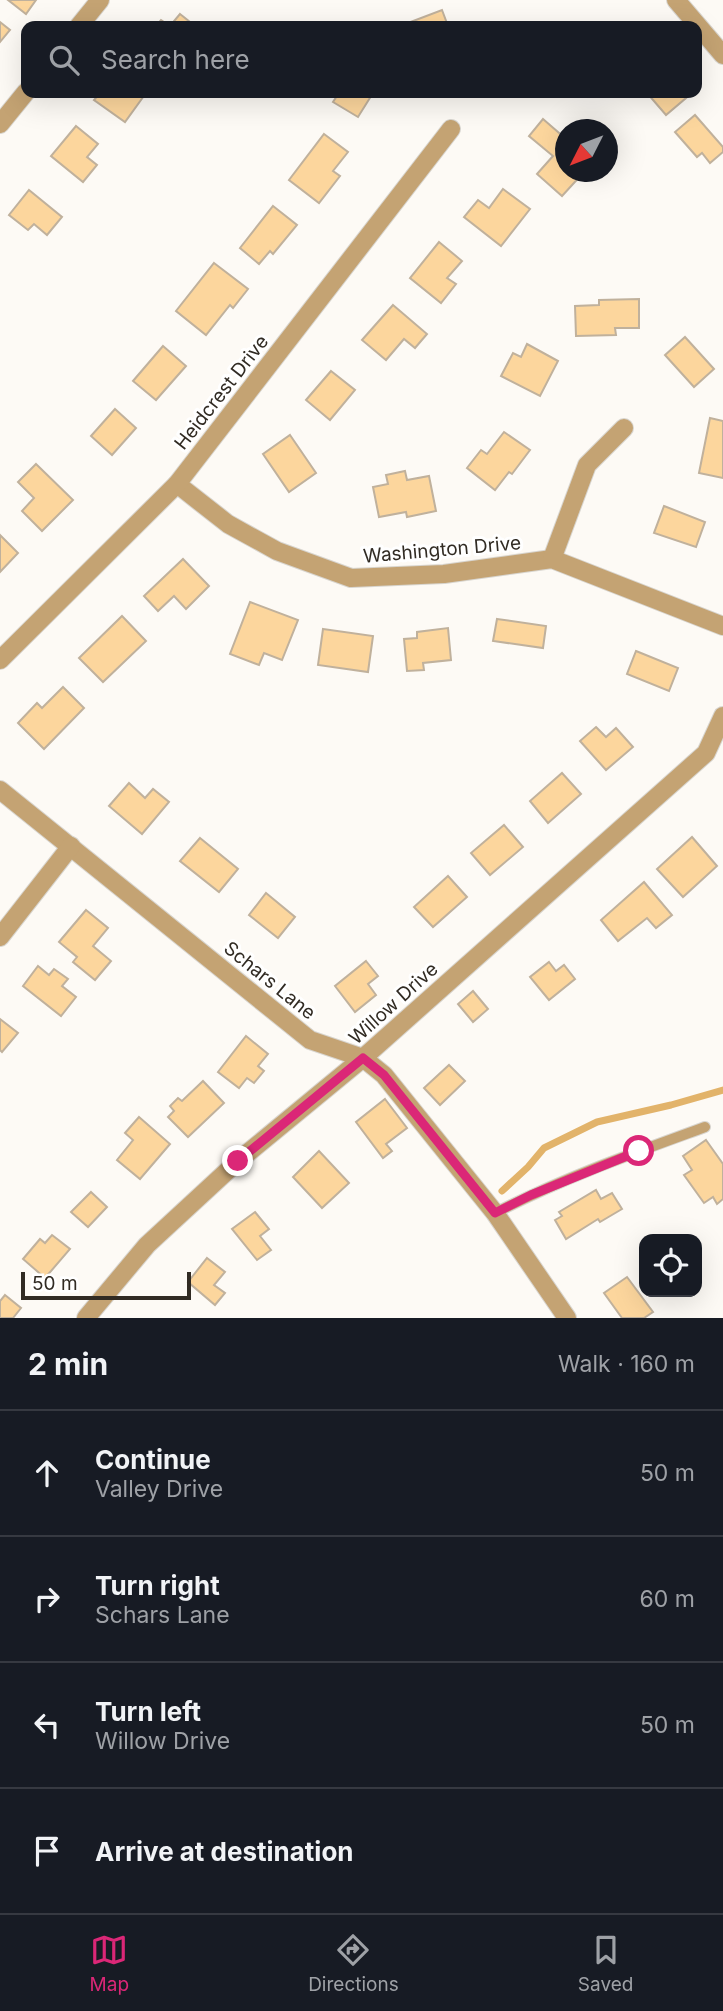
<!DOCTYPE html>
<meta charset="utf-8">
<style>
body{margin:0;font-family:Inter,sans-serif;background:#242831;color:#f1f3f6}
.controls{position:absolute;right:21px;bottom:21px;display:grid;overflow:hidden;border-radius:14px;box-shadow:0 7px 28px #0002}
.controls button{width:63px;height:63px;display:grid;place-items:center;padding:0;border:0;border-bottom:2px solid #363941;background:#171b24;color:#f1f3f6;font:35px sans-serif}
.compass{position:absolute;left:555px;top:119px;width:63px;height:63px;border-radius:50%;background:#171b24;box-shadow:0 7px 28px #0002;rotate:228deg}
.scale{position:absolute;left:21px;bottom:18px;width:170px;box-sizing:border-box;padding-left:7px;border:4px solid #312b23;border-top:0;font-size:19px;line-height:24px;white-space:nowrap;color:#312b23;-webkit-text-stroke:5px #fff;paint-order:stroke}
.stop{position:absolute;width:21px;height:21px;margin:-16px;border:5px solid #db2777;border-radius:50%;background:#fff}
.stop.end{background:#db2777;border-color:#fff;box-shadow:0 2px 7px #0008}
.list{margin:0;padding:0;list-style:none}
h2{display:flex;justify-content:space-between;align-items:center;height:91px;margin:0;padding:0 28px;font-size:30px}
h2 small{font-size:23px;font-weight:400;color:#9ea1a6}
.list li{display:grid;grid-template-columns:46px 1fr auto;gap:21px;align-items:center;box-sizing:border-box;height:126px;padding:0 28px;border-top:2px solid #363941}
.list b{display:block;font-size:26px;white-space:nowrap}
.list p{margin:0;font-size:23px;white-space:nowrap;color:#9ea1a6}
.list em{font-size:23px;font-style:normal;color:#9ea1a6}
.icon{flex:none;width:38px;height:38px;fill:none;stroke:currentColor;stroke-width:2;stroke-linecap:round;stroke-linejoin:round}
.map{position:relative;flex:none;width:723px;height:1318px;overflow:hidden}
.search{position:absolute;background:#171b24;box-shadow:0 7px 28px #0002;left:21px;right:21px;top:21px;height:77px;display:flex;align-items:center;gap:18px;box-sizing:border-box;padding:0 24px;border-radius:14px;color:#9ea1a6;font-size:26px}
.sheet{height:595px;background:#171b24}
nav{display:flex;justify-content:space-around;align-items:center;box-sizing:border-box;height:98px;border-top:2px solid #363941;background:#171b24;font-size:19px;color:#9ea1a6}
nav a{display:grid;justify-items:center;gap:4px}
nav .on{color:#db2777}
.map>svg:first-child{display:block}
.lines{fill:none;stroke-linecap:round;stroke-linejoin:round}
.stream{stroke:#e2b36a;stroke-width:7}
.building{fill:#fcd69d;stroke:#c0b19c;stroke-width:2}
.lane-casing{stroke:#d8d5cf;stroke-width:12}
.street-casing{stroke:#d8d5cf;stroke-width:20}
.lane{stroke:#c4a373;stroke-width:10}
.street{stroke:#c4a373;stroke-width:18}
.route{stroke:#db2777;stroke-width:9}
.labels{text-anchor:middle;stroke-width:6;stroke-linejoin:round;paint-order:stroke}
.street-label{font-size:19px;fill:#312b23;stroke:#fff}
</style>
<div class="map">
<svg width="723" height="1318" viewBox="0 0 723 1318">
<rect width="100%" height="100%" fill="#fdfaf5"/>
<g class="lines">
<!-- stream -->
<polyline class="stream" points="502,1191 528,1167 544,1148 597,1122 671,1105 723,1090"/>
</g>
<!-- building -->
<g class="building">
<polygon points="8,0 36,0 26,14"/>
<polygon points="442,10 448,26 400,26"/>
<polygon points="180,14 195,26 156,26 161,20 170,26"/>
<polygon points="0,22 10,30 0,42"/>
<polygon points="100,93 146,93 125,122 94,100"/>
<polygon points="339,93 373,93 358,117 333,102"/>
<polygon points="647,93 682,93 686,98 666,115"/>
<polygon points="695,115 723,147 723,152 710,163 702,153 697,157 675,132"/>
<polygon points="543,119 566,139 566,172 584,172 562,196 537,174 553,156 529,136"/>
<polygon points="76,126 98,144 87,157 97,165 83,182 51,156"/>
<polygon points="324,134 348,152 333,171 340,176 319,203 289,180"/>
<polygon points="503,189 530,209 501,246 464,217 478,200 489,208"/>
<polygon points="29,190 62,217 47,235 34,224 28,230 9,215"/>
<polygon points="273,206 297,225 273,254 270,251 259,264 240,248"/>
<polygon points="439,242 462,261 447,278 456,284 441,303 410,278"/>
<polygon points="214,263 248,289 233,308 230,305 206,335 176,311"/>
<polygon points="639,299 639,328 615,328 616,335 576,336 575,306 599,305 599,300"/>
<polygon points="393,305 427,334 415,348 404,339 386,360 362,340"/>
<polygon points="685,337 714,369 694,387 665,355"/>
<polygon points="527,344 558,361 540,396 501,376 513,353 521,357"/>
<polygon points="163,346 186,366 156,400 133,381"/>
<polygon points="331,371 355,390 330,420 306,400"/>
<polygon points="115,409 136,428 112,455 91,436"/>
<polygon points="710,418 723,421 723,478 699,473"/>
<polygon points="504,432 530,450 512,474 509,472 495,490 467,468 481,450 487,454"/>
<polygon points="290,435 316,473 289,492 263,454"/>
<polygon points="36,464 73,500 42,531 22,511 34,498 18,482"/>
<polygon points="405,471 407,480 429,476 436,511 407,517 406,512 379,517 373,487 388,484 386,475"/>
<polygon points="664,506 705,522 696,547 654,533"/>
<polygon points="0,535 18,553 0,572"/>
<polygon points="183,559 209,586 186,609 174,596 158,611 144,596"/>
<polygon points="250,602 298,620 282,660 264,653 259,665 230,654"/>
<polygon points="122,616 146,641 103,682 79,658"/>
<polygon points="497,619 546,626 543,648 493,641"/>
<polygon points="448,628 451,660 423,663 424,670 407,671 404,639 417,638 417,632"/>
<polygon points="323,629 373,636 368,672 318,665"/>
<polygon points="636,651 678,668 669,691 627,674"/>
<polygon points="63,687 84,708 44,749 18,723 37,703 42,708"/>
<polygon points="596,727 606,737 616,728 633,747 606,770 580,741"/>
<polygon points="562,773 581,794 548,823 530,801"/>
<polygon points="129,783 145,798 153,789 169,802 142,834 109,806"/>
<polygon points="504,825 523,847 490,875 471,853"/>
<polygon points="692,837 717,866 683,897 657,869"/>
<polygon points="200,838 238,869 219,892 180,861"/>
<polygon points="448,876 467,897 433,927 414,907"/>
<polygon points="644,882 672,915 656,928 647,918 618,941 601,920"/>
<polygon points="266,893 295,917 278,938 249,915"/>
<polygon points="86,910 108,928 93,946 111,961 95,980 73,962 77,957 59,942"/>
<polygon points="366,961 378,976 368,984 376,995 355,1012 335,986"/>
<polygon points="549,962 556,971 564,965 575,979 549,1000 530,977"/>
<polygon points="38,966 49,975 54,969 68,979 62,986 76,997 61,1016 23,986"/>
<polygon points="473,991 488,1009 473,1022 458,1004"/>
<polygon points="0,1019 18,1033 2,1052 0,1050"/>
<polygon points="246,1036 268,1054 258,1066 264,1071 254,1083 247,1078 239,1088 218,1072"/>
<polygon points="449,1065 465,1081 440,1105 424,1088"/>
<polygon points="203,1081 224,1103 188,1137 168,1117 174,1111 170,1106 178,1098 182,1101"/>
<polygon points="385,1099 407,1128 386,1144 392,1151 383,1158 356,1122"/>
<polygon points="139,1117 170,1144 140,1179 117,1160 133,1140 125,1133"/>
<polygon points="706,1140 723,1164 723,1199 717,1204 713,1197 704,1203 684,1175 692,1170 683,1156"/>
<polygon points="319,1151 349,1183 322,1208 293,1177"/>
<polygon points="596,1190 601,1199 612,1193 622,1209 600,1222 598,1219 566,1239 555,1220 562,1216 559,1212"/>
<polygon points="91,1192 107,1207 88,1227 71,1212"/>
<polygon points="255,1212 269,1229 260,1236 271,1250 257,1260 232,1229"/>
<polygon points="52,1235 70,1249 45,1278 23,1259 40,1239 45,1243"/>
<polygon points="207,1258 225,1272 214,1285 225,1293 215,1305 188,1282"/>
<polygon points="627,1277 653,1312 644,1318 622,1318 604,1293"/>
<polygon points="5,1295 21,1308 13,1318 0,1318 0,1301"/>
</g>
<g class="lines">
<defs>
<path id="lane" d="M495 1213C563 1178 634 1153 705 1127"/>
<g id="street">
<polyline points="676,0 723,55"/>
<polyline points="79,26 100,0"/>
<polyline points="0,124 26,92"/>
<polyline points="177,484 228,524 277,551 351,578 444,574 552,559 723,626"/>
<polyline points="552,559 587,465 624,428"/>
<polyline points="0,660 177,484 451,129"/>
<polyline points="0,790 310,1040 363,1058 384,1075 495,1213 567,1318"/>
<polyline points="0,937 71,846"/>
<polyline points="86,1318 147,1245 238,1161 363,1058 706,753 723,716"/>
</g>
</defs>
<!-- lane casing -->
<use href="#lane" class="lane-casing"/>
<!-- street casing -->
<use href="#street" class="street-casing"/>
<!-- lane -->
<use href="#lane" class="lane"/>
<!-- street -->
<use href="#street" class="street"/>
</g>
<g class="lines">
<!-- route -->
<polyline class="route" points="238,1161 363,1058 384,1075 495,1213 531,1195 639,1151"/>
</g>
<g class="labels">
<!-- street labels -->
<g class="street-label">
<text transform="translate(221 392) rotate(-52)" y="7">Heidcrest Drive</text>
<text transform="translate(442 549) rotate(-5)" y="7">Washington Drive</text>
<text transform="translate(270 980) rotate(39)" y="7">Schars Lane</text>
<text transform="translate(393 1003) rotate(-42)" y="7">Willow Drive</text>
</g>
</g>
</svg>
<div class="controls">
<button><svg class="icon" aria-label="locate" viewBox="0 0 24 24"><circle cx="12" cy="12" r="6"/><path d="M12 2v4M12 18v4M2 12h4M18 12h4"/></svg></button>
</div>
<svg class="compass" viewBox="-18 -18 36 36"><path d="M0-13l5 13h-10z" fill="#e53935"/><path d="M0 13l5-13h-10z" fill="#9ea1a6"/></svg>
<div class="scale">50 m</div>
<div class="stop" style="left:639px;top:1151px"></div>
<div class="stop end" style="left:238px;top:1161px"></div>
<div class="search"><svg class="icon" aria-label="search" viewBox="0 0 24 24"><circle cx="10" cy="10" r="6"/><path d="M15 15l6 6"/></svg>Search here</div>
</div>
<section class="sheet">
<h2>2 min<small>Walk · 160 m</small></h2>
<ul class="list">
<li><svg class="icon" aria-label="ahead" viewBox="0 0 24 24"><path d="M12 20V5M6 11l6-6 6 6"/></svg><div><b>Continue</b><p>Valley Drive</p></div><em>50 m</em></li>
<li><svg class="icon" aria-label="right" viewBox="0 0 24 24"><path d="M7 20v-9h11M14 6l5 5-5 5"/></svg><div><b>Turn right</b><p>Schars Lane</p></div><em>60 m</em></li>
<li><svg class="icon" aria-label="left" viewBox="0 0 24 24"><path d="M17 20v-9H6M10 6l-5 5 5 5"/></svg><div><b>Turn left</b><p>Willow Drive</p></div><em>50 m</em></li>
<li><svg class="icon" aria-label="arrive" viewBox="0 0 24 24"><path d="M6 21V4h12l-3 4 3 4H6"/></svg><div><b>Arrive at destination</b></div></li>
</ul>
</section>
<nav>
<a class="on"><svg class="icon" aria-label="map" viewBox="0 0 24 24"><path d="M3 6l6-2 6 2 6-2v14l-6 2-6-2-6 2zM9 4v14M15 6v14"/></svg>Map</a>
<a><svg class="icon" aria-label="directions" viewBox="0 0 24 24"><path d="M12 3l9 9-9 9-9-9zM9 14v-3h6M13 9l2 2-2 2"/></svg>Directions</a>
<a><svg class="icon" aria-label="saved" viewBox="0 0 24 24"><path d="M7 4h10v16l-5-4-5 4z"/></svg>Saved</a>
</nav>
